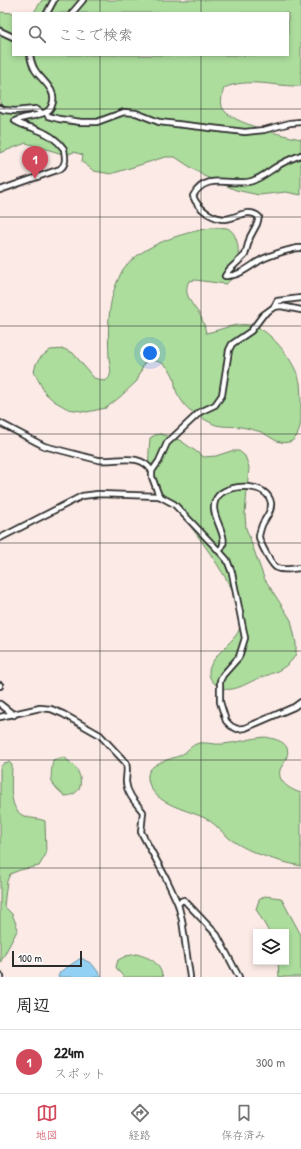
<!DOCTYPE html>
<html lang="ja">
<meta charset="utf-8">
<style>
body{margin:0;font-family:"Patrick Hand","Klee One",sans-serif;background:#f2f2f2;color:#222}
.controls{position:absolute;right:12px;bottom:12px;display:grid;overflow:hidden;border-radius:0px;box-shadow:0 2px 6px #0003}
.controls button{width:36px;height:36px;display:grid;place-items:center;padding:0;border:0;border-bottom:1px solid #e0e0e0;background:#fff;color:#222;font:20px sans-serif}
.scale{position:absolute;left:12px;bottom:10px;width:70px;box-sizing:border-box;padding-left:4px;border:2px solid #2b2b2b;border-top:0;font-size:11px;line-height:14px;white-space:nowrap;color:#2b2b2b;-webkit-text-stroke:3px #fff;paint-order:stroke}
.you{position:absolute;left:150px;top:353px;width:14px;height:14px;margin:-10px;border:3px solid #fff;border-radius:50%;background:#1a73e8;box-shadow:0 0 0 6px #1a73e833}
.badge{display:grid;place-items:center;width:26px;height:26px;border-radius:50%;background:#d1495b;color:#fff;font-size:13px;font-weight:700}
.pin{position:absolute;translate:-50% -33px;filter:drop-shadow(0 1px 2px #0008)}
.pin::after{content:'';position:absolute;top:21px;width:14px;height:12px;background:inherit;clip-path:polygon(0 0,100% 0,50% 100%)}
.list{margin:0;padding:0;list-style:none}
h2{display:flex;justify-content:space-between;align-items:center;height:52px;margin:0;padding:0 16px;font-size:17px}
h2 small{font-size:13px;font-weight:400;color:#767676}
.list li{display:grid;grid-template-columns:26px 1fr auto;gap:12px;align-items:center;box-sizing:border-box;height:64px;padding:0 16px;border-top:1px solid #e0e0e0}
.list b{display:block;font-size:15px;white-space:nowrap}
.list p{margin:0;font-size:13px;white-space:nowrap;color:#767676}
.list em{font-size:13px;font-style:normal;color:#767676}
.icon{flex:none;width:22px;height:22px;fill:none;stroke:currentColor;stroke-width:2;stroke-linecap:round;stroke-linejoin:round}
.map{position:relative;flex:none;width:301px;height:977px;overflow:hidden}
.search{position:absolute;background:#fff;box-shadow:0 2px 6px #0003;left:12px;right:12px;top:12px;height:44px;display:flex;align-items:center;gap:10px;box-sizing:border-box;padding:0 14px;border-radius:0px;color:#767676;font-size:15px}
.sheet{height:116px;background:#fff}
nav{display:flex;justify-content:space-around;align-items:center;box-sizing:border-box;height:56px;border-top:1px solid #e0e0e0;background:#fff;font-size:11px;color:#767676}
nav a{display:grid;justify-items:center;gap:2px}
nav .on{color:#d1495b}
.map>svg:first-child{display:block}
.green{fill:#acdd9d;stroke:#6c8464}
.water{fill:#93d1f4;stroke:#698fa4}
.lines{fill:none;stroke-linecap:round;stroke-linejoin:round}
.minor-casing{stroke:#2b2b2b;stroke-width:8}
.minor{stroke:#fff;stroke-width:4.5}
.grid{fill:none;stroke:#2b2b2b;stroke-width:1;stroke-opacity:0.55}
</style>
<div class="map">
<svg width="301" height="977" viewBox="0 0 301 977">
<rect width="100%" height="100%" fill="#fceae6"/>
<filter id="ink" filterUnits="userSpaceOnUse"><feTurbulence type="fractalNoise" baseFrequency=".025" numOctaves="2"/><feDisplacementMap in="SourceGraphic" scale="8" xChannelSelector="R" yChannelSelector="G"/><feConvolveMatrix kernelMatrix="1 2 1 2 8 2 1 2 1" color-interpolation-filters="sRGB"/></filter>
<g filter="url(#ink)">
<!-- green -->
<g class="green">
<path d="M42 0H301V86C276 87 248 77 224 88 222 95 220 103 223 109 231 123 285 136 301 139V195L286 192 259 195 236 190 204 176 175 157H165L111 174 94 171 82 162 83 155 74 152 66 155 26 143 0 153V12L14 13 13 55H288V13H32L34 12Z"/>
<path d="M211 228C215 228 222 227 227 228 242 234 240 266 233 277 231 280 228 282 226 284L195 280 189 281C182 294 193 305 200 315 203 321 205 327 206 333 222 330 237 321 254 326 272 331 297 365 300 383 301 393 301 406 301 416 301 424 299 440 289 442 278 445 270 436 261 432 255 430 247 428 241 427 232 426 224 427 216 425 208 422 197 415 190 410 185 407 180 398 177 393 175 389 175 383 174 378 169 365 158 357 144 363L137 381 120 397 106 408 87 412 68 409 54 401 45 393 34 372 36 364 40 358 50 350 64 349 73 353 94 378 104 381C107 380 109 379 110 375 112 370 109 363 109 358 108 332 107 306 117 282 119 278 121 272 124 268 143 245 181 233 211 228Z"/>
<path d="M160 434 172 437 181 441 204 457 216 456 231 451H239L245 456 249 467 245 514 246 528 264 578 291 620 296 643V654C294 657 292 661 289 663 280 672 267 675 257 679 243 685 228 696 215 684 194 666 234 644 239 630 242 622 238 601 235 594 220 567 201 539 181 514 172 503 158 496 152 483 147 472 149 450 150 438L155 435Z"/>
<path d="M265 737C277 739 293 743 286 759 285 763 281 766 280 770 277 782 291 790 301 793V866C277 861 251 854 230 839 223 833 217 826 210 821 193 810 159 807 150 786 140 763 168 761 181 755 187 752 191 745 199 743 206 742 215 745 223 744 237 743 251 738 265 737Z"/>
<path d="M64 757C68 761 73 764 76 768 84 781 82 795 65 796 49 783 50 780 53 760Z"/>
<path d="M9 762 12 765C12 781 7 809 24 816 31 819 39 818 45 821L46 854 39 866 20 870 10 874 7 881 4 906 12 914 18 929 0 963V768L4 763Z"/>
<polygon points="265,896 281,898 301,935 301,977 279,977 278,962 286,962 286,932 269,932 256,909 259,900"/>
<path d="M137 954C152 959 158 961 163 977H124L119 972 116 967 118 960 126 956Z"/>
</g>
<!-- water -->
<polygon class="water" points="81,958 92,964 102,977 58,977 60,972"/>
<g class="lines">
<defs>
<g id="minor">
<polyline points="47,13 54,0"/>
<polyline points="72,13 83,0"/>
<polyline points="0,31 13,37"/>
<polyline points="0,108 4,110 15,111 36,109 42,113"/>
<polyline points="46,112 48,116 59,119 81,122 97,122 124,112 136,113 159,122 245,132 264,130 290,123 301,122"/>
<path d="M301 155C293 158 283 162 276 167 268 172 261 178 252 181 232 187 206 171 193 196 196 204 200 208 207 213 212 216 218 219 224 219 236 219 248 207 259 217L257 224 250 237 245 255 229 270 225 276C238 277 249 267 259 261 265 257 294 247 301 248"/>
<path d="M0 190 60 169C67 164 65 157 64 149 57 139 45 132 33 128 26 126 21 125 15 121 25 116 36 117 46 112 48 111 51 108 52 105 58 90 41 80 35 70 32 65 31 61 30 55"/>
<polyline points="274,307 281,306 301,310"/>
<path d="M0 423 44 446 98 460C117 462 140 452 152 471"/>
<polyline points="159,496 152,477 152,471 159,461 167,443 200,412 215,405 222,395 229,350 232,344 251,331 263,315 274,307 277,301 301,298"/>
<polyline points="0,538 82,496 98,494 159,496 174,504 219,551 227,560 232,573 245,638 239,657 223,675 220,681 220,702 226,721 231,726 237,729 245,728 294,707 301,702"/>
<path d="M219 551C235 537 202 512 219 495 231 483 268 483 271 503 272 512 265 518 262 525 261 528 259 534 259 537 260 543 272 566 277 568 284 571 293 568 301 568"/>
<polyline points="0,686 0,685"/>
<polyline points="0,704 14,715"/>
<path d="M0 717 40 708 51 709 63 714 100 735 126 763C128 770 126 775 126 782 127 794 136 803 143 812L141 832 166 878 178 904 182 920 190 977"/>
<polyline points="178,904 181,901 184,900 217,935 239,977"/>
<polyline points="0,975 1,977"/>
</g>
</defs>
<!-- minor casing -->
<use href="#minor" class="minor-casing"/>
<!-- minor -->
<use href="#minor" class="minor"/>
</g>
</g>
<!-- grid -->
<path class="grid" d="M100 0V13M201 0V13M100 55V977M201 55V977M0 109H301M0 217H301M0 326H301M0 434H301M0 543H301M0 651H301M0 760H301M0 868H301"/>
</svg>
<div class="controls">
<button><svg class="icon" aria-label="layers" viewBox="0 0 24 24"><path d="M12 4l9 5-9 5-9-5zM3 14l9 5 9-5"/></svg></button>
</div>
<div class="scale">100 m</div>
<div class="you"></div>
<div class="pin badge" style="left:35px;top:179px">1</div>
<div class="search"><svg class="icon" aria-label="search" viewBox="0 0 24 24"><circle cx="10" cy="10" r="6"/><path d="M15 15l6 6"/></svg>ここで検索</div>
</div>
<section class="sheet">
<h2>周辺<small></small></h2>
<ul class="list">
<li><span class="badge">1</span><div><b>224m</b><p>スポット</p></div><em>300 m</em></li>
</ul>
</section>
<nav>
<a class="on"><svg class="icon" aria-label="map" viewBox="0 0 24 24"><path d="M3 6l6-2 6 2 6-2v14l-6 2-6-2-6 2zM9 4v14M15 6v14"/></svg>地図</a>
<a><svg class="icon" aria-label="directions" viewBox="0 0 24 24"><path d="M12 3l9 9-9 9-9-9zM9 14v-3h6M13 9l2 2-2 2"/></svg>経路</a>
<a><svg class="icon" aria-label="saved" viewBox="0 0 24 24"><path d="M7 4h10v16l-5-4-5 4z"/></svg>保存済み</a>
</nav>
